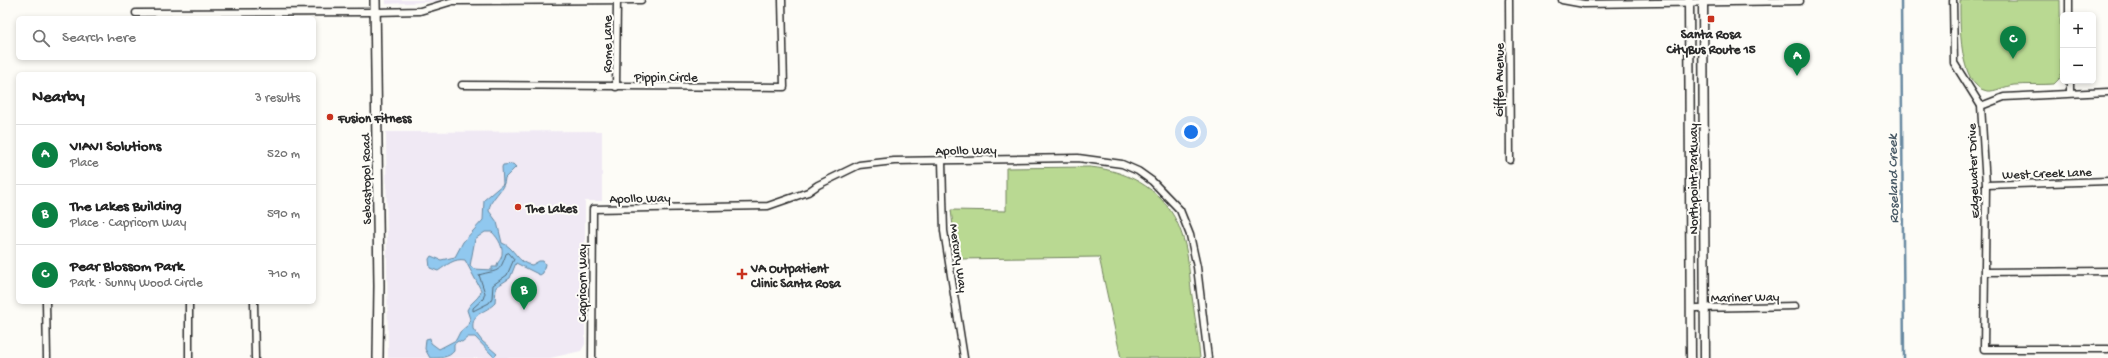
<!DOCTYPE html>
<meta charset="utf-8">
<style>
body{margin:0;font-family:"Gochi Hand",sans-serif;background:#f2f2f2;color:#222}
.controls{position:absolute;right:12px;top:12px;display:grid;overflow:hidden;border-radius:6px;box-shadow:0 2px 6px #0003}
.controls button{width:36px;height:36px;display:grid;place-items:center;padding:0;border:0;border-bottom:1px solid #e0e0e0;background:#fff;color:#222;font:20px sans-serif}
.you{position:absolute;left:1191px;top:132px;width:14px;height:14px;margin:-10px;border:3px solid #fff;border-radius:50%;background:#1a73e8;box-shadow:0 0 0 6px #1a73e833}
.badge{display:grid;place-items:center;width:26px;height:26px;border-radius:50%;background:#0b8043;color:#fff;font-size:13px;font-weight:700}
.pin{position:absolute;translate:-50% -33px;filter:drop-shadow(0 1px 2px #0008)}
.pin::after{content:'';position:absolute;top:21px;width:14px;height:12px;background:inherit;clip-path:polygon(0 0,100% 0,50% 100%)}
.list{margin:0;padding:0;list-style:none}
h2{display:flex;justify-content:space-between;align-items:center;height:52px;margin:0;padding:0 16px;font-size:17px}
h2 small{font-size:13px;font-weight:400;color:#767676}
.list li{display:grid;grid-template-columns:26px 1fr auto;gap:12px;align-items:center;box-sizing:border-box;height:60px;padding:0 16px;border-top:1px solid #e0e0e0}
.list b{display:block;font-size:15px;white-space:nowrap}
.list p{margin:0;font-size:13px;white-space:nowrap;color:#767676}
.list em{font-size:13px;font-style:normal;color:#767676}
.icon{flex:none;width:22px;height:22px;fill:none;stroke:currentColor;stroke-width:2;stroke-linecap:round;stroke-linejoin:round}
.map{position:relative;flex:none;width:2108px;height:358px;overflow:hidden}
.search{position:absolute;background:#fff;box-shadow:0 2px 6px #0003;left:16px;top:16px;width:300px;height:44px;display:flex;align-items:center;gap:10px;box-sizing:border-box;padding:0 14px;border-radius:6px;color:#767676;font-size:15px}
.panel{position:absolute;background:#fff;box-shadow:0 2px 6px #0003;left:16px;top:72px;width:300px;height:232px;border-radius:6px}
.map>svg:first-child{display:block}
.built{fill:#f0e9f4}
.green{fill:#b9d992;stroke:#72825e}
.water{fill:#90c8ef;stroke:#6889a1;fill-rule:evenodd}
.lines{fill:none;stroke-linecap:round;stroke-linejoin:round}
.shore{stroke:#536a79;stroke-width:1}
.stream{stroke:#6889a1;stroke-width:2.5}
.minor-casing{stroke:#2b2b2b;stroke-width:9}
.tertiary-casing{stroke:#2b2b2b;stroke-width:11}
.secondary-casing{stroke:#2b2b2b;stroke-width:12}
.minor{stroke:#fdfcf7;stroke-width:6}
.tertiary{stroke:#fdfcf7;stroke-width:8}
.secondary{stroke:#fdfcf7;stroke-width:9}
.poi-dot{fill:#c8321e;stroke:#fdfcf7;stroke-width:1.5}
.labels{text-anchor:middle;stroke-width:4;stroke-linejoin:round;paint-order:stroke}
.poi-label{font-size:13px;font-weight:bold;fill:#2b2b2b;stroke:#fdfcf7;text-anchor:start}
.street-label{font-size:13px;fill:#2b2b2b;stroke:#fdfcf7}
.water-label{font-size:14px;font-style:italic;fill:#495a66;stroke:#fdfcf7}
</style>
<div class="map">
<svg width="2108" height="358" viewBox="0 0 2108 358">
<rect width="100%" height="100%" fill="#fdfcf7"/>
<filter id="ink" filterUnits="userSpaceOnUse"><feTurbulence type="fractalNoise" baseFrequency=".025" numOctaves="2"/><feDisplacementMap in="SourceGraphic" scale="8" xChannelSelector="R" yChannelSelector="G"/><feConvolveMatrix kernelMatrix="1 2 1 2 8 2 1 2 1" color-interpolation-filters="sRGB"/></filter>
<g filter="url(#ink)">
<!-- built -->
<g class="built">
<polygon points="386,0 462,0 386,4"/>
<polygon points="602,131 602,201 585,201 585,344 581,351 550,358 388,358 386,132"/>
</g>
<!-- green -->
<g class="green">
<path d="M1960 0H2060L2061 77 2054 84C2041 85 2027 84 2014 85 2005 86 1995 92 1987 91 1958 86 1960 22 1960 0Z"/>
<path d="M1090 167C1131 171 1167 192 1181 232 1188 250 1189 270 1191 289 1194 312 1198 335 1200 358H1121L1099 257 957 259 951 210 1006 211V168Z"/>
</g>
<!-- water -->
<path class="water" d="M513 164 516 167 505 178C505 191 489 198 489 211L497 222 502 243C515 247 517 264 532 265L539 261H543L545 264 543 273 540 275 516 263 510 278 496 287 495 303C486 313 471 312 473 329L482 341 497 354 494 357 475 337H468L462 342 458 341 454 344V351C449 358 439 358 430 358L425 349 426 339 430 338 431 343 439 349 456 340 460 332 468 325 470 319 467 310C471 301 480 299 481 290L465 260C454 258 447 265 438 271L430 268 429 259 431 256 441 260 455 257 463 242 483 220 484 200 503 184 502 167 503 165ZM485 232H492C498 238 505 248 501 258 499 262 497 262 497 267H492V270L474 269 470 266 475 239Z"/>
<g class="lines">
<!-- shore -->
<path class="shore" d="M509 253 514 259 507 275 493 285 492 298 489 303 473 311V308L483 299 485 293 479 275C498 269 499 275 506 254Z"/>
<!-- stream -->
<polyline class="stream" points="1901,0 1904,358"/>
<defs>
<g id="minor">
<polyline points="1509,0 1510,160"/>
<polyline points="1562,0 1584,4 1800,1"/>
<polyline points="1953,0 1954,63 1981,106 1986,185 1984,349 2108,349"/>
<polyline points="2069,0 2069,15"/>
<polyline points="136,13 375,12 420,11 453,1 641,0"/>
<polyline points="2070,81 2070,92"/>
<polyline points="462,85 784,87 782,0"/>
<polyline points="616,87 617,0"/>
<polyline points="1981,106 2004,97 2108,92"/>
<polyline points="942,161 944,231 964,358"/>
<polyline points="1986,185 2108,181"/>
<polyline points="1986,272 2108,271"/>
<polyline points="46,302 47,358"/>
<polyline points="189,302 189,358"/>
<polyline points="254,302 255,358"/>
<polyline points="1696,308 1795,306"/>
<polyline points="592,358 593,209 768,206 808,192 818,185 859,165 894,161 1078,158 1122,164 1138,171 1152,181 1180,210 1190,235 1197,267 1208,358"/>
</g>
<g id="tertiary">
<polyline points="1689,0 1691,358"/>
<polyline points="1703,0 1705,358"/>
</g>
<polyline id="secondary" points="375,0 379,286 378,358"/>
</defs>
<!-- minor casing -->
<use href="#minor" class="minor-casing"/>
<!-- tertiary casing -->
<use href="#tertiary" class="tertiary-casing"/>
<!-- secondary casing -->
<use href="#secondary" class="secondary-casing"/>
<!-- minor -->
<use href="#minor" class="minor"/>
<!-- tertiary -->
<use href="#tertiary" class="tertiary"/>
<!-- secondary -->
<use href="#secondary" class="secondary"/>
</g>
</g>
<!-- markers -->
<g class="poi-dot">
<rect x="1707" y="15" width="8" height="8" rx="2"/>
<circle cx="330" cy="117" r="4"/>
<circle cx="518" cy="207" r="4"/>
<path d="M740 268h4v4h4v4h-4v4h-4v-4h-4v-4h4z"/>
</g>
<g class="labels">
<!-- poi labels -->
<g class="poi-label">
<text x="1711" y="38" text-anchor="middle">Santa Rosa<tspan x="1711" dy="15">CityBus Route 15</tspan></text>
<text x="338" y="122">Fusion Fitness</text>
<text x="526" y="212">The Lakes</text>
<text x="751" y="272">VA Outpatient<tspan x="751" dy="15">Clinic Santa Rosa</tspan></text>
</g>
<!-- street labels -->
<g class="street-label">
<text transform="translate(606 44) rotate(-90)" y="5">Rome Lane</text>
<text x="666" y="81">Pippin Circle</text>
<text transform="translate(1498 80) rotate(-90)" y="5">Giffen Avenue</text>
<text transform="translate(966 149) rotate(-1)" y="5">Apollo Way</text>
<text transform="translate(1972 171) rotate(-92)" y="5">Edgewater Drive</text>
<text transform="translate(2047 172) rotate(-2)" y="5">West Creek Lane</text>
<text transform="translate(365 179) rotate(-91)" y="5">Sebastopol Road</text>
<text transform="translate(1692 179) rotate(-90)" y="5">Northpoint Parkway</text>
<text transform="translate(640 197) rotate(-1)" y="5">Apollo Way</text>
<text transform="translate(960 258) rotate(82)" y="5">Mercury Way</text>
<text transform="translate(581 283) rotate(-90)" y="5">Capricorn Way</text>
<text transform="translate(1745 296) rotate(-1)" y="5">Mariner Way</text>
</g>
<!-- water labels -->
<g class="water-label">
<text transform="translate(1892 179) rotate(-91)" y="5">Roseland Creek</text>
</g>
</g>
</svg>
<div class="controls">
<button>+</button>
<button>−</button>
</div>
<div class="you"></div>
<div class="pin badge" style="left:1797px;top:76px">A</div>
<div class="pin badge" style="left:524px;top:310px">B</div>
<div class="pin badge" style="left:2013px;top:59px">C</div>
<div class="search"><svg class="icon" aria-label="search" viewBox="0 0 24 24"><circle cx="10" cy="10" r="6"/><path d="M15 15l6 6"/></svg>Search here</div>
<section class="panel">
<h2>Nearby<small>3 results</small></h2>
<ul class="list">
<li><span class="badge">A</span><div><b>VIAVI Solutions</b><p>Place</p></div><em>520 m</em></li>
<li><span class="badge">B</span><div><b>The Lakes Building</b><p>Place · Capricorn Way</p></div><em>590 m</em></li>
<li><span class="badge">C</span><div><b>Pear Blossom Park</b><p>Park · Sunny Wood Circle</p></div><em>710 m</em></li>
</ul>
</section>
</div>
